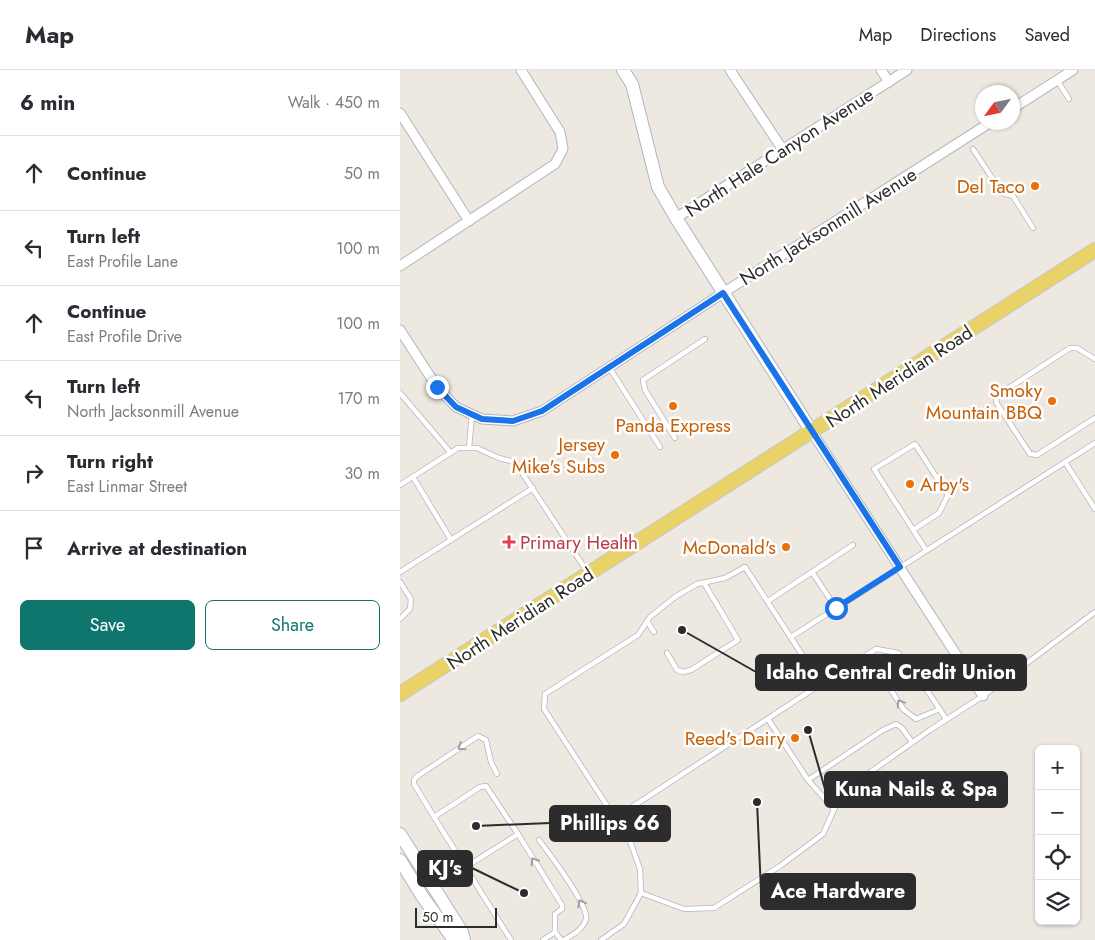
<!DOCTYPE html>
<meta charset="utf-8">
<style>
body{margin:0;font-family:Jost,sans-serif;background:#f2f2f3;color:#2b2b33}
.controls{position:absolute;right:15px;bottom:15px;display:grid;overflow:hidden;border-radius:8px;box-shadow:0 1px 4px #0004}
.controls button{width:45px;height:45px;display:grid;place-items:center;padding:0;border:0;border-bottom:1px solid #e1e1e2;background:#fff;color:#2b2b33;font:25px sans-serif}
.compass{position:absolute;left:575px;top:15px;width:45px;height:45px;border-radius:50%;background:#fff;box-shadow:0 1px 4px #0004;rotate:237deg}
.scale{position:absolute;left:15px;bottom:12px;width:82px;box-sizing:border-box;padding-left:5px;border:2px solid #2c2c2c;border-top:0;font-size:14px;line-height:18px;white-space:nowrap;color:#2c2c2c;-webkit-text-stroke:4px #fff;paint-order:stroke}
.stop{position:absolute;width:15px;height:15px;margin:-11px;border:4px solid #1a73e8;border-radius:50%;background:#fff}
.stop.end{background:#1a73e8;border-color:#fff;box-shadow:0 1px 5px #0008}
.list{margin:0;padding:0;list-style:none}
h2{display:flex;justify-content:space-between;align-items:center;height:65px;margin:0;padding:0 20px;font-size:21px}
h2 small{font-size:16px;font-weight:400;color:#7c7c81}
.list li{display:grid;grid-template-columns:32px 1fr auto;gap:15px;align-items:center;box-sizing:border-box;height:75px;padding:0 20px;border-top:1px solid #e1e1e2}
.list b{display:block;font-size:19px;white-space:nowrap}
.list p{margin:0;font-size:16px;white-space:nowrap;color:#7c7c81}
.list em{font-size:16px;font-style:normal;color:#7c7c81}
.actions{display:flex;gap:10px;padding:15px 20px}
.actions a{flex:1;padding:11px 0;border:1px solid #0f766e;border-radius:8px;text-align:center;font-size:18px;color:#0f766e}
.actions .main{background:#0f766e;color:#fff}
.icon{flex:none;width:28px;height:28px;fill:none;stroke:currentColor;stroke-width:2;stroke-linecap:round;stroke-linejoin:round}
.map{position:relative;flex:none;width:695px;height:870px;overflow:hidden}
header{display:flex;align-items:center;gap:30px;box-sizing:border-box;height:70px;padding:0 25px;background:#fff;border-bottom:1px solid #e1e1e2}
header strong{font-size:24px}
nav{display:flex;gap:28px;margin-inline-start:auto;font-size:18px}
main{display:flex}
aside{flex:1;background:#fff}
.map>svg:first-child{display:block}
.lines{fill:none;stroke-linecap:round;stroke-linejoin:round}
.lane-casing{stroke:#b3b5bf;stroke-width:6}
.street-casing{stroke:#b3b5bf;stroke-width:11}
.secondary-casing{stroke:#b3b5bf;stroke-width:14}
.primary-casing{stroke:#c8c8c8;stroke-width:16}
.lane{stroke:#fff;stroke-width:4.5}
.street{stroke:#fff;stroke-width:9}
.secondary{stroke:#fff;stroke-width:12}
.primary{stroke:#e9d369;stroke-width:14}
.oneway{stroke:#a0a0a0}
.route{stroke:#1a73e8;stroke-width:6}
.food-dot{fill:#e8710a;stroke:#fff;stroke-width:2}
.health-dot{fill:#e0444e;stroke:#fff;stroke-width:2}
.labels{text-anchor:middle;stroke-width:5;stroke-linejoin:round;paint-order:stroke}
.street-label{font-size:19px;fill:#2c2c2c;stroke:#fff}
.food-label{font-size:19px;fill:#c56008;stroke:#fff;text-anchor:end}
.health-label{font-size:19px;fill:#be3a42;stroke:#fff;text-anchor:start}
.leader{fill:none;stroke:#2c2c2c;stroke-width:2}
.callout-dot{fill:#2c2c2c;stroke:#fff;stroke-width:2}
.callout{fill:#2c2c2c;stroke:#2c2c2c;stroke-width:2}
.callout-label{font-size:20px;text-anchor:middle;font-weight:bold;fill:#fff}
</style>
<header>
<strong>Map</strong>
<nav><a>Map</a><a>Directions</a><a>Saved</a></nav>
</header>
<main>
<aside>
<h2>6 min<small>Walk · 450 m</small></h2>
<ul class="list">
<li><svg class="icon" aria-label="ahead" viewBox="0 0 24 24"><path d="M12 20V5M6 11l6-6 6 6"/></svg><div><b>Continue</b></div><em>50 m</em></li>
<li><svg class="icon" aria-label="left" viewBox="0 0 24 24"><path d="M17 20v-9H6M10 6l-5 5 5 5"/></svg><div><b>Turn left</b><p>East Profile Lane</p></div><em>100 m</em></li>
<li><svg class="icon" aria-label="ahead" viewBox="0 0 24 24"><path d="M12 20V5M6 11l6-6 6 6"/></svg><div><b>Continue</b><p>East Profile Drive</p></div><em>100 m</em></li>
<li><svg class="icon" aria-label="left" viewBox="0 0 24 24"><path d="M17 20v-9H6M10 6l-5 5 5 5"/></svg><div><b>Turn left</b><p>North Jacksonmill Avenue</p></div><em>170 m</em></li>
<li><svg class="icon" aria-label="right" viewBox="0 0 24 24"><path d="M7 20v-9h11M14 6l5 5-5 5"/></svg><div><b>Turn right</b><p>East Linmar Street</p></div><em>30 m</em></li>
<li><svg class="icon" aria-label="arrive" viewBox="0 0 24 24"><path d="M6 21V4h12l-3 4 3 4H6"/></svg><div><b>Arrive at destination</b></div></li>
</ul>
<div class="actions"><a class="main">Save</a><a>Share</a></div>
</aside>
<div class="map">
<svg width="695" height="870" viewBox="0 0 695 870">
<rect width="100%" height="100%" fill="#ede8e0"/>
<g class="lines">
<defs>
<g id="lane">
<polyline points="657,10 669,29"/>
<polyline points="573,79 602,123 613,126 633,158"/>
<polyline points="695,289 677,278 670,278 598,325 596,332 630,384 637,385 695,348"/>
<polyline points="209,297 260,377"/>
<polyline points="0,323 51,383"/>
<polyline points="275,368 245,320 243,310 305,269"/>
<polyline points="69,378 72,344"/>
<polyline points="665,392 695,439"/>
<polyline points="13,407 51,470"/>
<polyline points="0,415 58,378 77,378 99,388 115,392 188,503"/>
<polyline points="513,460 539,443 548,425 515,374 474,399 526,480"/>
<polyline points="0,502 133,418"/>
<polyline points="412,502 453,475"/>
<polyline points="0,512 11,529 10,539 0,549"/>
<polyline points="368,531 412,502 436,538"/>
<polyline points="247,551 254,562"/>
<polyline points="391,567 695,373"/>
<polyline points="267,583 277,600 283,602 291,600 338,570 304,513"/>
<polyline points="468,585 504,640 516,649 540,639"/>
<polyline points="421,614 476,579 498,583 519,608 546,649"/>
<polyline points="368,649 408,710"/>
<polyline points="434,739 408,710 483,660 496,654 502,658 512,672"/>
<polyline points="34,747 14,714 14,710 16,707 78,666 86,670 91,692 97,704"/>
<polyline points="215,748 421,614 345,497 325,508 297,514 275,527 250,547 238,565 145,624 144,639 230,771 240,799 241,823 284,839 314,838 380,796 423,764 442,722 530,660 583,626 695,542"/>
<polyline points="118,764 162,835 162,839 155,844 155,862"/>
<path d="M139 770C149 783 189 836 186 849 183 860 172 865 164 870"/>
<polyline points="34,817 118,764 86,716 80,717 34,747 111,870"/>
<polyline points="143,870 155,862 161,870"/>
<polyline points="201,870 224,854 241,823"/>
</g>
<g id="street">
<polyline points="330,0 383,80"/>
<polyline points="481,0 489,12"/>
<polyline points="612,39 673,0"/>
<polyline points="0,43 69,151"/>
<polyline points="276,148 507,0"/>
<polyline points="0,196 155,94 163,79 160,62 121,0"/>
<polyline points="0,260 37,317 56,337 82,349 113,351 142,341 323,223 591,52"/>
<polyline points="412,362 583,626"/>
</g>
<g id="secondary">
<polyline points="223,0 232,14 258,117 276,148 412,362"/>
<polyline points="0,764 62,862 64,870"/>
<polyline points="0,790 22,826 54,870"/>
</g>
<polyline id="primary" points="0,624 695,180"/>
</defs>
<!-- lane casing -->
<use href="#lane" class="lane-casing"/>
<!-- street casing -->
<use href="#street" class="street-casing"/>
<!-- secondary casing -->
<use href="#secondary" class="secondary-casing"/>
<!-- primary casing -->
<use href="#primary" class="primary-casing"/>
<!-- lane -->
<use href="#lane" class="lane"/>
<!-- street -->
<use href="#street" class="street"/>
<!-- secondary -->
<use href="#secondary" class="secondary"/>
<!-- primary -->
<use href="#primary" class="primary"/>
</g>
<!-- one-way arrows -->
<defs><path id="oneway-chevron" d="M-2-3.5L2.5 0L-2 3.5" fill="none" stroke-width="1.6" stroke-linecap="round" stroke-linejoin="round" transform="scale(1.25)"/></defs>
<g class="oneway">
<use href="#oneway-chevron" transform="translate(500 633) rotate(-124)"/>
<use href="#oneway-chevron" transform="translate(61 677) rotate(147)"/>
<use href="#oneway-chevron" transform="translate(134 791) rotate(-122)"/>
<use href="#oneway-chevron" transform="translate(181 833) rotate(-119)"/>
</g>
<g class="lines">
<!-- route -->
<polyline class="route" points="37,317 56,337 82,349 113,351 142,341 323,223 500,497 436,538"/>
</g>
<!-- markers -->
<g class="food-dot">
<circle cx="635" cy="116" r="5"/>
<circle cx="652" cy="331" r="5"/>
<circle cx="273" cy="336" r="5"/>
<circle cx="215" cy="385" r="5"/>
<circle cx="510" cy="414" r="5"/>
<circle cx="386" cy="477" r="5"/>
<circle cx="395" cy="668" r="5"/>
</g>
<path class="health-dot" d="M106.5 464.5h5v5h5v5h-5v5h-5v-5h-5v-5h5z"/>
<g class="labels">
<!-- street labels -->
<g class="street-label">
<text transform="translate(379 82) rotate(-33)" y="7">North Hale Canyon Avenue</text>
<text transform="translate(428 156) rotate(-32)" y="7">North Jacksonmill Avenue</text>
<text transform="translate(499 306) rotate(-33)" y="7">North Meridian Road</text>
<text transform="translate(120 548) rotate(-33)" y="7">North Meridian Road</text>
</g>
<!-- food labels -->
<g class="food-label">
<text x="625" y="123">Del Taco</text>
<text x="642" y="327">Smoky<tspan x="642" dy="22">Mountain BBQ</tspan></text>
<text x="273" y="362" text-anchor="middle">Panda Express</text>
<text x="205" y="381">Jersey<tspan x="205" dy="22">Mike's Subs</tspan></text>
<text x="520" y="421" text-anchor="start">Arby's</text>
<text x="376" y="484">McDonald's</text>
<text x="385" y="675">Reed's Dairy</text>
</g>
<!-- health labels -->
<g class="health-label">
<text x="120" y="479">Primary Health</text>
</g>
</g>
<!-- callouts -->
<path class="leader" d="M282 560L356 602M408 660L425 719M76 756L150 753M124 823L72 798M357 732L361 821"/>
<g class="callout-dot">
<circle cx="282" cy="560" r="5"/>
<circle cx="408" cy="660" r="5"/>
<circle cx="76" cy="756" r="5"/>
<circle cx="124" cy="823" r="5"/>
<circle cx="357" cy="732" r="5"/>
</g>
<g class="callout">
<rect x="356" y="585" width="270" height="35" rx="5"/>
<rect x="425" y="702" width="182" height="35" rx="5"/>
<rect x="150" y="736" width="120" height="35" rx="5"/>
<rect x="18" y="781" width="54" height="35" rx="5"/>
<rect x="361" y="804" width="154" height="35" rx="5"/>
</g>
<g class="callout-label">
<text x="491" y="609">Idaho Central Credit Union</text>
<text x="516" y="726">Kuna Nails &amp; Spa</text>
<text x="210" y="760">Phillips 66</text>
<text x="45" y="805">KJ's</text>
<text x="438" y="828">Ace Hardware</text>
</g>
</svg>
<div class="controls">
<button>+</button>
<button>−</button>
<button><svg class="icon" aria-label="locate" viewBox="0 0 24 24"><circle cx="12" cy="12" r="6"/><path d="M12 2v4M12 18v4M2 12h4M18 12h4"/></svg></button>
<button><svg class="icon" aria-label="layers" viewBox="0 0 24 24"><path d="M12 4l9 5-9 5-9-5zM3 14l9 5 9-5"/></svg></button>
</div>
<svg class="compass" viewBox="-18 -18 36 36"><path d="M0-13l5 13h-10z" fill="#e53935"/><path d="M0 13l5-13h-10z" fill="#7c7c81"/></svg>
<div class="scale">50 m</div>
<div class="stop" style="left:436px;top:538px"></div>
<div class="stop end" style="left:37px;top:317px"></div>
</div>
</main>
